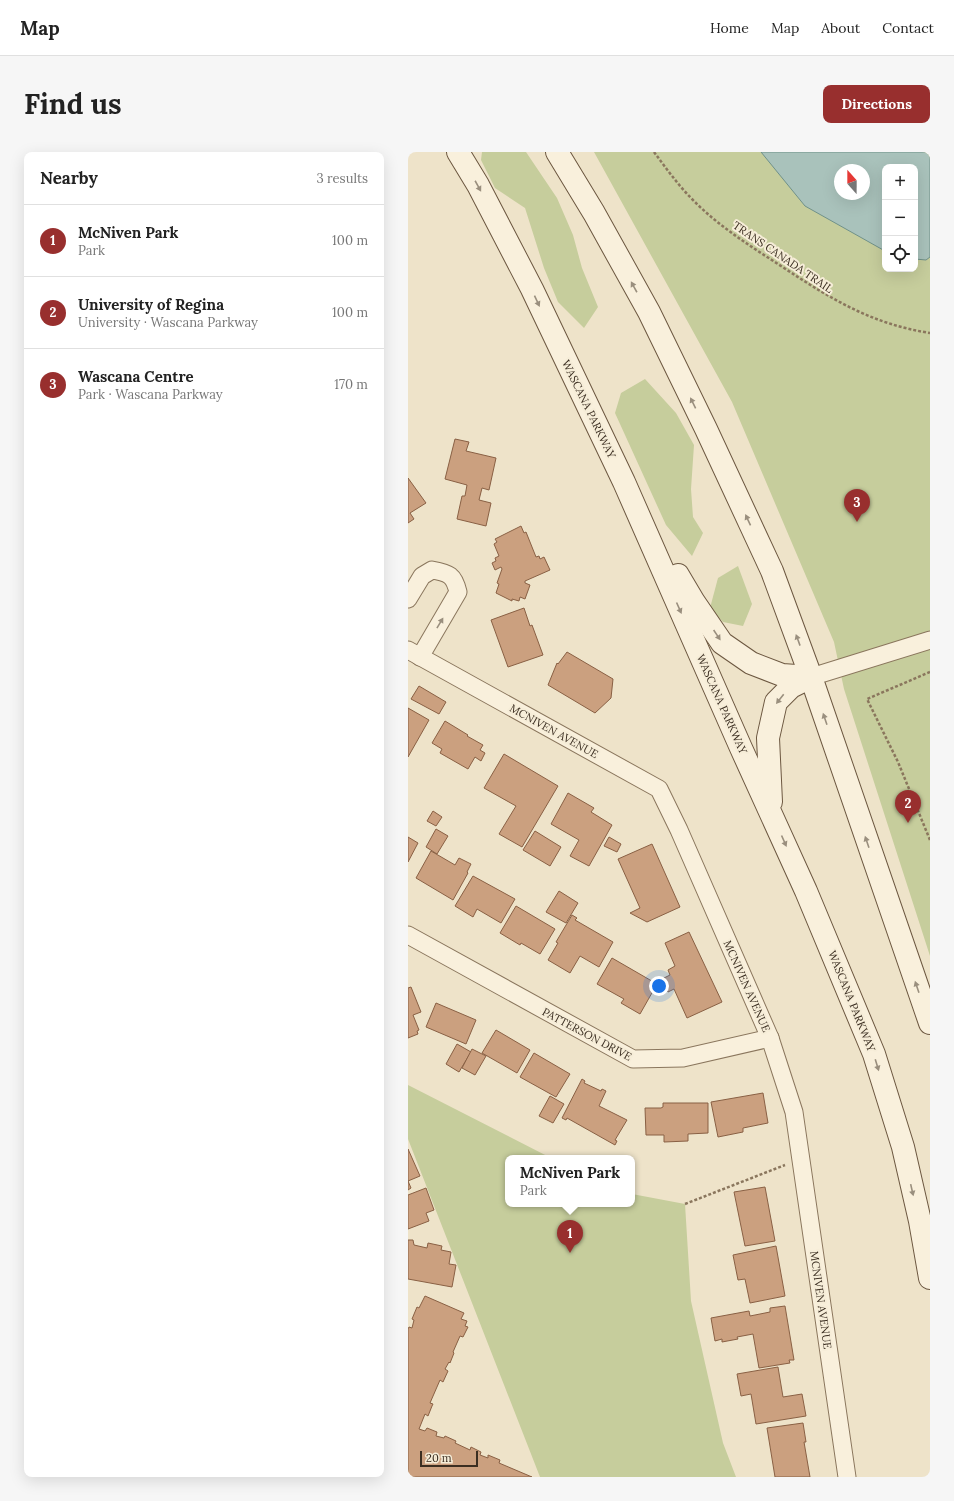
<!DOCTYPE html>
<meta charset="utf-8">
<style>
body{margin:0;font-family:Lora,serif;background:#f6f6f6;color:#222}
.controls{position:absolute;right:12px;top:12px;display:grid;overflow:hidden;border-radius:8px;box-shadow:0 4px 16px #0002}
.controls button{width:36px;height:36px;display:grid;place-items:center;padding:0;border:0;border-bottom:1px solid #e0e0e0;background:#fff;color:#222;font:20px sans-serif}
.compass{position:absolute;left:426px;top:12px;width:36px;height:36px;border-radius:50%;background:#fff;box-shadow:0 4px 16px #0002;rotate:339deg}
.scale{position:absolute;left:12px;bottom:10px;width:58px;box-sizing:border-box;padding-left:4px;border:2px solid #3b2e21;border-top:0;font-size:11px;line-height:14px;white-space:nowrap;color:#3b2e21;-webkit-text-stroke:3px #f6edd8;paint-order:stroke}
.you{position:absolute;left:251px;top:834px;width:14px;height:14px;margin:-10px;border:3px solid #fff;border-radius:50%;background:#1a73e8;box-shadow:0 0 0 6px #1a73e833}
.badge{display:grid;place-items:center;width:26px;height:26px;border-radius:50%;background:#982f2e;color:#fff;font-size:13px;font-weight:700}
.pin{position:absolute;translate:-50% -33px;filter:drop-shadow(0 1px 2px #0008)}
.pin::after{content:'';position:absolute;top:21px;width:14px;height:12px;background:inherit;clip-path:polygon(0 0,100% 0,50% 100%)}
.popup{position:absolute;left:97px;top:1003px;width:130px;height:52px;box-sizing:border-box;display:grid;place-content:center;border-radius:8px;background:#fff;filter:drop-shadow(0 1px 3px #0005);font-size:13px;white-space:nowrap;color:#767676}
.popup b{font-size:15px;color:#222}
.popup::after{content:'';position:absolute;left:50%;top:100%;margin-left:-8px;border:8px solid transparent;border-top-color:#fff}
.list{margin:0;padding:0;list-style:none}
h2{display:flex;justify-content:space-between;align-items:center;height:52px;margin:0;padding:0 16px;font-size:17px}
h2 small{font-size:13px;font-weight:400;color:#767676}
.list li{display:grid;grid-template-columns:26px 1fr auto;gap:12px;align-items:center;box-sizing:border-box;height:72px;padding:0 16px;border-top:1px solid #e0e0e0}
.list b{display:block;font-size:15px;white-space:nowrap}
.list p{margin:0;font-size:13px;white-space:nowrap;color:#767676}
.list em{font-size:13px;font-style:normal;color:#767676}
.icon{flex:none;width:22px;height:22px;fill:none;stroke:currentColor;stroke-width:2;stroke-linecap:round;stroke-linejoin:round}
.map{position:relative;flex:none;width:522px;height:1325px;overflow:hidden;border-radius:8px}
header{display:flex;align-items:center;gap:24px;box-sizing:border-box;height:56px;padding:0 20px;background:#fff;border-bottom:1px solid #e0e0e0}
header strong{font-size:19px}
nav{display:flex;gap:22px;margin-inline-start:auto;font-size:14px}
.intro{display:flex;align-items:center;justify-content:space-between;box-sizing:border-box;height:96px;padding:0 24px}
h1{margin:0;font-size:28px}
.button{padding:10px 18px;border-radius:8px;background:#982f2e;color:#fff;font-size:14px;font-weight:700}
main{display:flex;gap:24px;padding:0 24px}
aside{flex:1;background:#fff;border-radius:8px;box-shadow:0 4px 16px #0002}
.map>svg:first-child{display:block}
.green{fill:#c6cd9c;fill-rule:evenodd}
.water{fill:#a9c2bb;stroke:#709189;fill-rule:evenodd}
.building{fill:#cba07f;stroke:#896044}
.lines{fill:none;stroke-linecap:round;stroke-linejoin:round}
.street-casing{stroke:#8a765d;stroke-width:19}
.secondary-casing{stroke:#6c5740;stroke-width:24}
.path{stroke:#8a765d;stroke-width:2.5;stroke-dasharray:3 2;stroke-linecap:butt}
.street{stroke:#f9f0dc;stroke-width:17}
.secondary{stroke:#f9f0dc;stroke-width:22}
.oneway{fill:#9a8f7e}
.labels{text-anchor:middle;stroke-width:4;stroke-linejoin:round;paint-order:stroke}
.street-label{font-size:11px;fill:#3b2e21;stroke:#f6edd8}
</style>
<header>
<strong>Map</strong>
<nav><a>Home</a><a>Map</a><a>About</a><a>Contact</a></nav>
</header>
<div class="intro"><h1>Find us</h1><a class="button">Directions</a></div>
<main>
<aside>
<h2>Nearby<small>3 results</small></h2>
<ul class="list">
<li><span class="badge">1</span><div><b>McNiven Park</b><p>Park</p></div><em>100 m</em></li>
<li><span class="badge">2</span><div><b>University of Regina</b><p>University · Wascana Parkway</p></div><em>100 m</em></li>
<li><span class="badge">3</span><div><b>Wascana Centre</b><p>Park · Wascana Parkway</p></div><em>170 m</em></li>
</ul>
</aside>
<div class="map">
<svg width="522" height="1325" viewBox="0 0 522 1325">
<rect width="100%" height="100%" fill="#eee3c9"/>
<!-- green -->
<g class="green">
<polygon points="74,0 118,0 149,46 165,83 174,116 190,155 176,176 150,150 136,116 117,56 87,36 73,8"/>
<path d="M186 0H522V804L436 537 426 490 324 250ZM477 15H507V117H477ZM432 18H456V42H432Z"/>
<polygon points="237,227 268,261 286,293 283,337 285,365 295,381 284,404 258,373 207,261 213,241"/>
<polygon points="330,414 344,452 335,474 315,470 302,456 310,426"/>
<polygon points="0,933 143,1006 100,1006 100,1052 224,1052 224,1042 277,1052 283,1149 315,1291 328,1325 132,1325 0,987"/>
</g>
<!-- water -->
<path class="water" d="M353 0H522V105L518 108 507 107V15H477V99L397 54ZM432 18H456V42H432Z"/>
<!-- building -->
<g class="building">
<polygon points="47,287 61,290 58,299 88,306 81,338 74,336 71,348 83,351 78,374 49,367 54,344 57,344 59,333 37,327"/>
<polygon points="0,326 18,351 2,361 6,367 0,371"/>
<polygon points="113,374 116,381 118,380 128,405 131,404 132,407 136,405 142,418 117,429 117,431 122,433 117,447 112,445 111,449 104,447 104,449 88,441 91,432 89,431 94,417 93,415 87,418 84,411 88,409 87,406 91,404 86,392 89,390 87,387"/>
<polygon points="116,456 122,474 124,473 135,503 100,515 83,468"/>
<polygon points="159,500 205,527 203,546 187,561 140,533 149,511 150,512"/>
<polygon points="11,534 38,550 31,562 3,547"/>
<polygon points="0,556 21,568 0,605"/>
<polygon points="37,569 60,583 59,584 75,593 72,598 77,601 73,609 67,605 60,617 32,601 34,597 24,591"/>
<polygon points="96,602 150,634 114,695 91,682 108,654 76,636"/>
<polygon points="160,641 186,656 183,660 204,673 181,714 162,704 171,688 143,672"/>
<polygon points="25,659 34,665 28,674 19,669"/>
<polygon points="28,677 40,684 29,702 18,695"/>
<polygon points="127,679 153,695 142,714 115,698"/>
<polygon points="0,685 10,691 0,710"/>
<polygon points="201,685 213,692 209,700 196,694"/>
<polygon points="244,692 272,755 239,770 222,761 232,756 210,707"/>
<polygon points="23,699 47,713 51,706 63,712 59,720 60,721 45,748 8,726"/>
<polygon points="65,724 107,747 93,771 69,757 65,765 47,754"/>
<polygon points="151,739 170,751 158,771 138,760"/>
<polygon points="108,754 147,777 132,802 113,791 112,793 92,781"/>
<polygon points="164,763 169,766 167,768 205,790 191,815 172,804 162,821 140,808 150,791 148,790"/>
<polygon points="281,780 314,850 279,866 266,837 260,840 254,827 262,823 260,818 267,814 257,791"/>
<polygon points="204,806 249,832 232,862 213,851 216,847 189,832"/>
<polygon points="3,835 13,860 5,863 11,878 9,879 10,882 0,886 0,836"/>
<polygon points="28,851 68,868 58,892 18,875"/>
<polygon points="88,878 122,898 109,921 74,901"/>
<polygon points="49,892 63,900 51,920 38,912"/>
<polygon points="64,897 78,904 67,923 54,916"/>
<polygon points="126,901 162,922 148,945 112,925"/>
<polygon points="174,927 177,929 176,931 193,939 194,937 198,939 191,954 219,968 207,988 209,989 207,993 159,966 158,968 154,966"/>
<polygon points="355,941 360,971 335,976 335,980 310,985 303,950"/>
<polygon points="142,944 156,952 145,971 131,964"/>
<polygon points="255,951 300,951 300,981 280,982 280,989 256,990 256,983 238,983 237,956 253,956 255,955"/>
<polygon points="0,997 12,1024 0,1029 3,1036 0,1038"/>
<polygon points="357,1035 367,1089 337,1094 326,1040"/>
<polygon points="18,1036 26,1058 18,1061 21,1069 0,1077 0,1043"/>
<polygon points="0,1088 5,1088 6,1093 19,1096 20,1091 34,1094 33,1098 43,1100 41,1112 48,1113 44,1135 0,1127"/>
<polygon points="368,1094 377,1144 342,1151 337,1127 330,1128 325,1103"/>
<polygon points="17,1144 56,1161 53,1167 59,1169 57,1174 60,1175 55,1185 52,1184 45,1200 46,1201 42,1211 41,1210 37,1217 40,1219 35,1230 32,1228 22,1251 25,1252 24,1254 20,1264 17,1262 11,1277 17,1279 19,1276 29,1280 28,1284 36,1286 37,1284 48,1289 47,1291 62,1298 63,1295 73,1300 72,1303 80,1306 80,1303 92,1308 91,1311 124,1325 0,1325 0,1177 1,1175 4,1176 6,1168 4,1167 9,1155 11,1156"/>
<polygon points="377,1154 386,1208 381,1208 382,1211 351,1216 345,1182 329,1185 330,1187 314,1190 314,1187 307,1189 303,1166 341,1159 342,1164 362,1160 362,1156"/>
<polygon points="370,1215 375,1245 394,1242 398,1264 348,1272 343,1242 333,1244 329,1222"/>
<polygon points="395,1271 398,1290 396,1290 402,1325 367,1325 359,1276"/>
</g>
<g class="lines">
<defs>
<g id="street">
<path d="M0 447 14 424 24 418C41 421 46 423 50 440L12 505"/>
<polyline points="0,498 251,637 271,678 362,886 386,960 439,1325"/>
<polyline points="403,525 522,488"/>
<polyline points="0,783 225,907 275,906 362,886"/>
</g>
<g id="secondary">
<polyline points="50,0 70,33 124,137 216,330 333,596 398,739 466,902 495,995 512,1069 522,1126"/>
<polyline points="149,0 186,61 241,160 298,277 364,419 403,525 522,871"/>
<polyline points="270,423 286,450 314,491 343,511 374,523 403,525"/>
<polyline points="363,650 360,586 368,550 383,535 403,525"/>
</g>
</defs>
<!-- street casing -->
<use href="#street" class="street-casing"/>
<!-- secondary casing -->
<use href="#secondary" class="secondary-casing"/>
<!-- path -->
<g class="path">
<path d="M246 0C258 16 270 33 284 47 311 75 344 95 376 116 425 148 464 172 522 181"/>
<polyline points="522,520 459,547 490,610 522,688"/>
<polyline points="277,1052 377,1013"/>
</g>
<!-- street -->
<use href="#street" class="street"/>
<!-- secondary -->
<use href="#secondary" class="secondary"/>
</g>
<!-- one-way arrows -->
<defs><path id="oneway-solid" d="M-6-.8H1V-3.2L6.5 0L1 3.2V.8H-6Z"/></defs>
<g class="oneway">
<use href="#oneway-solid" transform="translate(70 34) rotate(61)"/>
<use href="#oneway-solid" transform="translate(226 135) rotate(-119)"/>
<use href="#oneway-solid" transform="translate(129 149) rotate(65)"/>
<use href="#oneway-solid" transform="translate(285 251) rotate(-116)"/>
<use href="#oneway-solid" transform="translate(340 368) rotate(-115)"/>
<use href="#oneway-solid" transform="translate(271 456) rotate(66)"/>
<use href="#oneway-solid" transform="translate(32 471) rotate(-59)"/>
<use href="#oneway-solid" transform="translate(309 483) rotate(56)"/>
<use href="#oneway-solid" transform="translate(390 488) rotate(-110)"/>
<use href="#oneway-solid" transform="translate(372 547) rotate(128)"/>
<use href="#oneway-solid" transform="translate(417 567) rotate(-109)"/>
<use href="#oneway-solid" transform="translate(376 689) rotate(66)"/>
<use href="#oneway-solid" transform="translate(459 690) rotate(-109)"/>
<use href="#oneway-solid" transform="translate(509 835) rotate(-109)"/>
<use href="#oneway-solid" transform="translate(469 913) rotate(73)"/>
<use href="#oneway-solid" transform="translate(504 1038) rotate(77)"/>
</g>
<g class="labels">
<!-- street labels -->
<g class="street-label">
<text transform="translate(375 105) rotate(34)" y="4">TRANS CANADA TRAIL</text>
<text transform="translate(181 257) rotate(64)" y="4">WASCANA PARKWAY</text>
<text transform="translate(314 552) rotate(66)" y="4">WASCANA PARKWAY</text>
<text transform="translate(146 579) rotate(29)" y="4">MCNIVEN AVENUE</text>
<text transform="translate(339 834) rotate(66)" y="4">MCNIVEN AVENUE</text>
<text transform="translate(444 849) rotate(68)" y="4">WASCANA PARKWAY</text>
<text transform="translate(179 882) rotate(28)" y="4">PATTERSON DRIVE</text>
<text transform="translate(413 1148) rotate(82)" y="4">MCNIVEN AVENUE</text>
</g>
</g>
</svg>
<div class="controls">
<button>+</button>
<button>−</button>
<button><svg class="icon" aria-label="locate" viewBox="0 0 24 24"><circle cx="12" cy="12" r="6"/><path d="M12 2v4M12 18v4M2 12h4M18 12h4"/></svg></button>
</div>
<svg class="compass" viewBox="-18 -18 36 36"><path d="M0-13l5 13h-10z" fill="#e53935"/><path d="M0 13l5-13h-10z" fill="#767676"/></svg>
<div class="scale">20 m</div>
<div class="you"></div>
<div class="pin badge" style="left:162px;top:1101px">1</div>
<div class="popup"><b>McNiven Park</b>Park</div>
<div class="pin badge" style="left:500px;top:671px">2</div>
<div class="pin badge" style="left:449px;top:370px">3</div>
</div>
</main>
